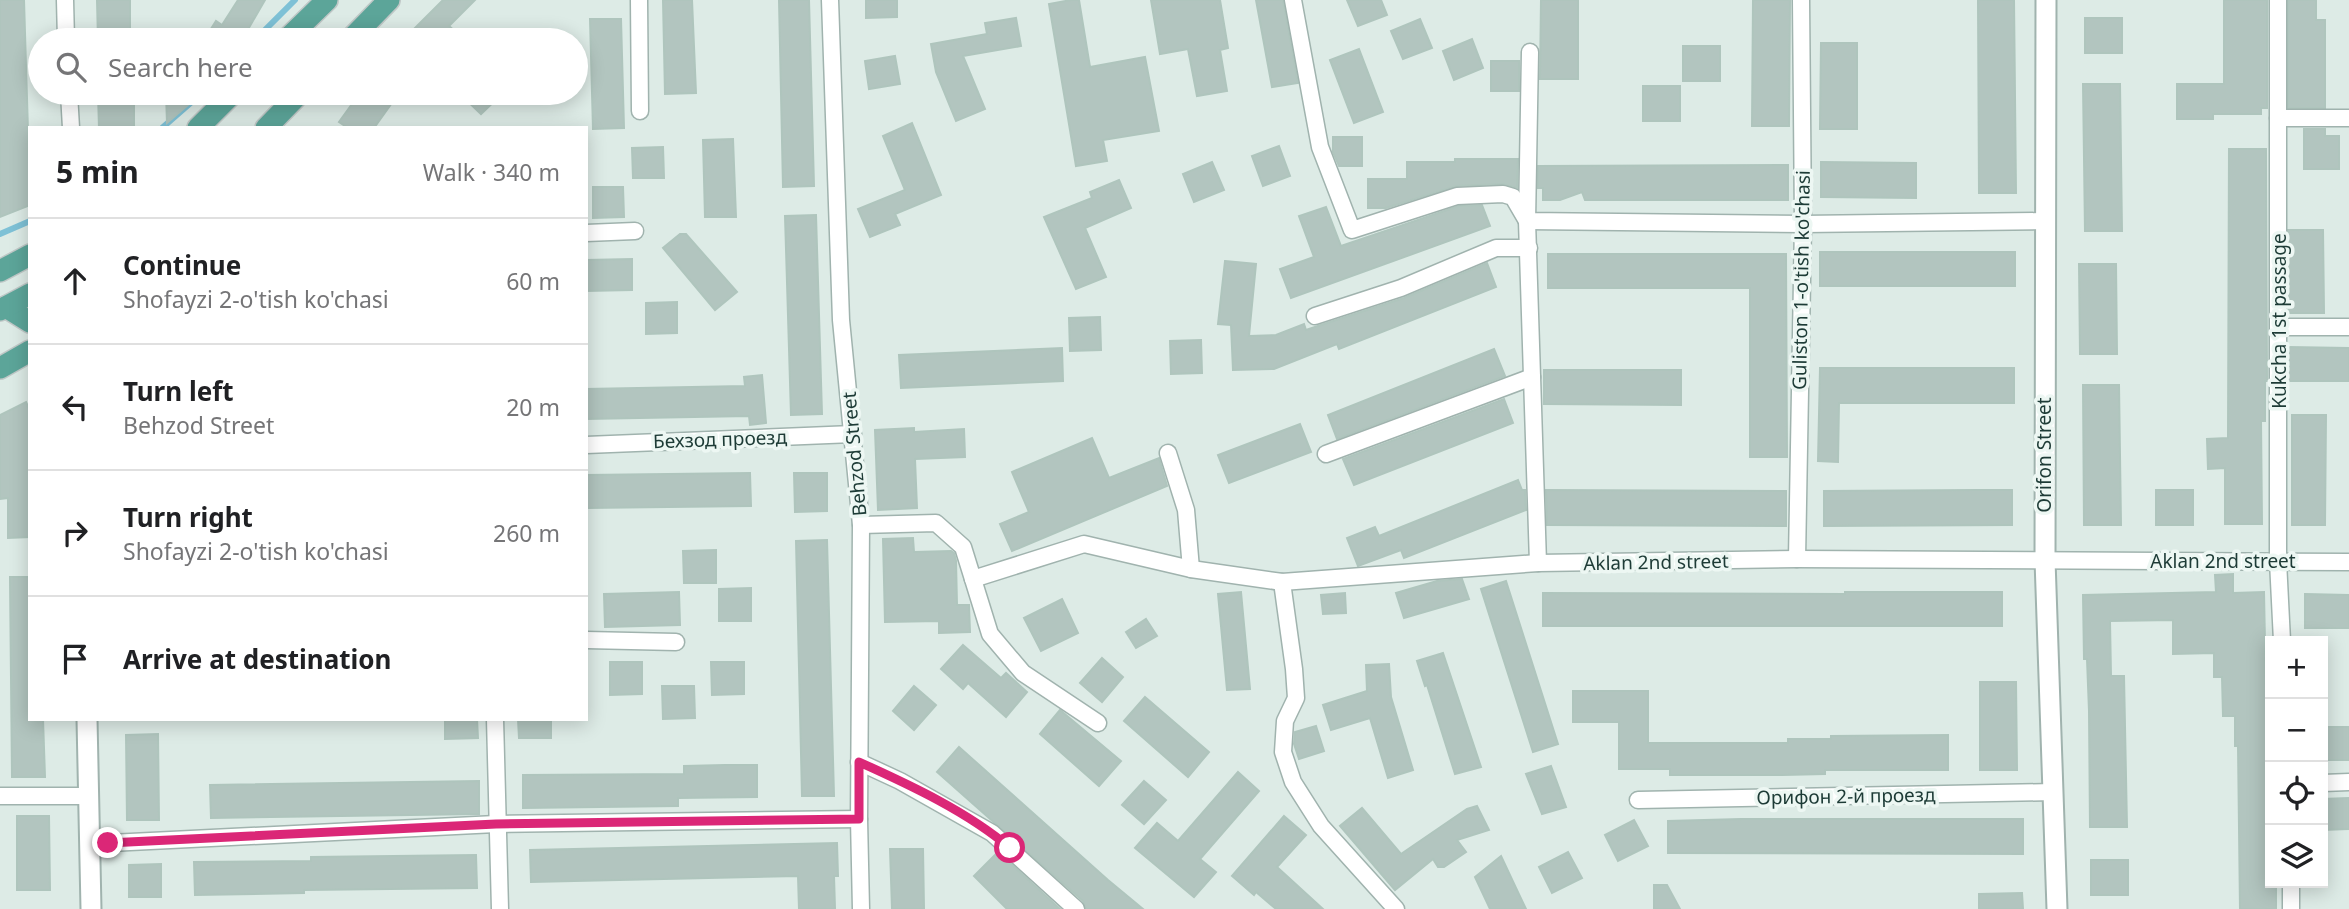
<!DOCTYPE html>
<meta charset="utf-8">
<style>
body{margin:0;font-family:"Noto Sans",sans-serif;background:#f6f6f6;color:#202124}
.controls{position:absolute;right:21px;bottom:21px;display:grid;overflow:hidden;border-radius:0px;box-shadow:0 4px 18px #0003}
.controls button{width:63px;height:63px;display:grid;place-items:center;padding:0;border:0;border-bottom:2px solid #e0e0e0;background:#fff;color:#202124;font:35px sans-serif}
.stop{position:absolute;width:21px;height:21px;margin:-16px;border:5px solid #db2777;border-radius:50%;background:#fff}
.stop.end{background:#db2777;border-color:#fff;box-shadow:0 2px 7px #0008}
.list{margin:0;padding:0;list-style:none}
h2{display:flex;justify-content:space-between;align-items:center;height:91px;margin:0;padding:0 28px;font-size:30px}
h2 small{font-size:23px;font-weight:400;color:#757577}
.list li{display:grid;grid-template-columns:46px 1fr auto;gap:21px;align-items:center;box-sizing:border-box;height:126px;padding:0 28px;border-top:2px solid #e0e0e0}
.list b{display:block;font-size:26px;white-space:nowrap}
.list p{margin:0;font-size:23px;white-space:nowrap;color:#757577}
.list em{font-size:23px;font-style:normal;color:#757577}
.icon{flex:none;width:38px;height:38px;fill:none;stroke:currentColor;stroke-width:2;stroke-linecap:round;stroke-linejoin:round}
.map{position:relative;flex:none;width:2349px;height:909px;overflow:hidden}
.search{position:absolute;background:#fff;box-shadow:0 4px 18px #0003;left:28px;top:28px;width:560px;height:77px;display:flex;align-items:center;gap:18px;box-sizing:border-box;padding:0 24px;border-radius:38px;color:#757577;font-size:26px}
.panel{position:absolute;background:#fff;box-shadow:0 4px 18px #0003;left:28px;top:126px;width:560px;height:595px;border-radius:0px}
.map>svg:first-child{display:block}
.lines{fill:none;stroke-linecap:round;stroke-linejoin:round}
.stream{stroke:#7ec1d6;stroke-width:6}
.building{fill:#b2c5bf;stroke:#afc5bd;stroke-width:2}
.minor-casing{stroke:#a0b3ae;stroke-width:19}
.tertiary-casing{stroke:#a0b3ae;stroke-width:23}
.primary-casing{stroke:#c0c8c7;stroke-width:24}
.minor{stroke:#fff;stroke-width:16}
.tertiary{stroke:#fff;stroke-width:19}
.primary{stroke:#5ca599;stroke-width:21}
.route{stroke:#db2777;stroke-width:9}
.labels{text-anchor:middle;stroke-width:7;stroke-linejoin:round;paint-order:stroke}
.street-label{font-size:19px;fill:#1d3b36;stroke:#edf7f3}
</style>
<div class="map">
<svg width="2349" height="909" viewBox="0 0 2349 909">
<rect width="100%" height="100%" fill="#ddebe6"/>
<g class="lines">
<!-- stream -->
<g class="stream">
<polyline points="255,40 295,0"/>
<polyline points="162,128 202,93"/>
<polyline points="0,234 30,221"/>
</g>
</g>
<!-- building -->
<g class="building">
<polygon points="0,0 24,0 30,197 30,205 0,217"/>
<polygon points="97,0 130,0 130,40 98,40"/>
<polygon points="238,0 265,0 243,38 246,40 204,40 216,21 222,25"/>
<polygon points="443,0 475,0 449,26 456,32 448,40 418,40 410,33"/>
<polygon points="663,0 692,0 696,93 665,94"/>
<polygon points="779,0 809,0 814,186 783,187"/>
<polygon points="866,0 897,0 897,17 866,18"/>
<polygon points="1071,0 1079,0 1090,67 1145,57 1159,131 1103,140 1107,161 1076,166 1049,4"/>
<polygon points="1151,0 1220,0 1228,48 1220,50 1227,91 1197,96 1188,49 1160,54"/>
<polygon points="1256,0 1283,0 1298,83 1272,87"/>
<polygon points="1347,0 1381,0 1387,15 1358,26"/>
<polygon points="1541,0 1578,0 1578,79 1540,79"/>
<polygon points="1753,0 1790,0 1789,126 1752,126"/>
<polygon points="1978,0 2014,0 2016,193 1979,193"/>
<polygon points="2224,0 2267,0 2267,108 2261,108 2261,114 2213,114 2213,119 2177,119 2177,84 2224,84"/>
<polygon points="2288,0 2316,0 2316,20 2325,20 2325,108 2288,108"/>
<polygon points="1016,18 1021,46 963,56 985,109 956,121 936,72 931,44 987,34 985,23"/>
<rect x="2085" y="18" width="37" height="35"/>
<polygon points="590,19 621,19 624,128 593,129"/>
<polygon points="1420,19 1432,48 1403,59 1391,31"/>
<polygon points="1472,39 1483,68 1454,80 1443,51"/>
<polygon points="1821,43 1857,43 1857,129 1820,129"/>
<rect x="1683" y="46" width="37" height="35"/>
<polygon points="1359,49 1383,112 1354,123 1330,60"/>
<polygon points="895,56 900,84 869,89 865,61"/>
<rect x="1491" y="61" width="28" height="30"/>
<polygon points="2083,84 2120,84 2122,231 2085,231"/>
<rect x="1643" y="86" width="37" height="35"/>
<polygon points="98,93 134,93 134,128 99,128"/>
<polygon points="166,93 202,93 167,123"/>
<polygon points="360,93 399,93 374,128 348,128 339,122"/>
<polygon points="459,93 503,93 481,114"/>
<polygon points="912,123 941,195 895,214 900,225 870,237 858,209 905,190 883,136"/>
<polygon points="2304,129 2325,129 2325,136 2339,136 2339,169 2304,169"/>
<polygon points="1333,137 1362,137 1362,166 1339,166 1333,152"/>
<polygon points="733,139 736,217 705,217 703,140"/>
<polygon points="1279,146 1290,176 1263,186 1252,156"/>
<polygon points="663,147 664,178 633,178 632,148"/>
<polygon points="2229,149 2266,149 2267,381 2265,381 2265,421 2261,421 2262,524 2225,524 2225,468 2208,469 2207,439 2228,438"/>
<polygon points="1455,159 1518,159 1517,188 1503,184 1456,186 1386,208 1368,208 1368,179 1407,179 1407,162 1455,162"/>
<polygon points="1212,162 1224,190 1194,202 1183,174"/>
<polygon points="1821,162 1916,163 1916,198 1821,197"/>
<polygon points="1788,165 1788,200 1585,200 1582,192 1560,200 1543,200 1543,188 1538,188 1538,166"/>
<polygon points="1119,180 1131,208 1085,228 1106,277 1076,289 1044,217 1092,198 1090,192"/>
<polygon points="593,187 623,187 624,217 593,218"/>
<polygon points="1482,205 1490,226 1291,298 1280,269 1314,257 1299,216 1326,207 1341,246 1459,206"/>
<polygon points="816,215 822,414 791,415 785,216"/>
<polygon points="2288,230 2323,230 2324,313 2288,313"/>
<polygon points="680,234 686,234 737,292 715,310 663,248"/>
<rect x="1820" y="252" width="195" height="34"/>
<polygon points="1548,254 1786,254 1787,457 1750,457 1750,288 1548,288"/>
<polygon points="632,259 632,290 586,291 586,260"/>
<polygon points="1225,261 1256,264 1249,336 1276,335 1304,324 1306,330 1318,326 1404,298 1487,263 1496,287 1339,349 1337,344 1274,369 1233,370 1231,325 1218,324"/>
<polygon points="2079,264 2116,264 2117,354 2080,354"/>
<polygon points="677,302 677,333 646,334 646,303"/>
<polygon points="1100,317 1101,350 1070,351 1069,318"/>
<polygon points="1201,340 1202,373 1171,374 1170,341"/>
<polygon points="2288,347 2349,348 2349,381 2288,381"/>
<polygon points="1062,348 1063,381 901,388 899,355"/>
<polygon points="1494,349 1505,376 1337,439 1328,415"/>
<polygon points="1820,368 2014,368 2014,403 1839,403 1838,462 1818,461"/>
<polygon points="1544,370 1681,370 1681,405 1544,404"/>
<polygon points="762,375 766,423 750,425 749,416 586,419 586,389 745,386 744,377"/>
<polygon points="2083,385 2119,385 2121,525 2084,525"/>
<polygon points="1504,399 1513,423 1354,485 1343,459"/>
<polygon points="26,402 30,411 30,537 8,538 8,498 0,499 0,415"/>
<polygon points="2292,415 2326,415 2325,525 2292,525"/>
<polygon points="1300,424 1311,452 1229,483 1218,455"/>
<polygon points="914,428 914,432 964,429 965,457 915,459 917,508 878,510 875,430"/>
<polygon points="1092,438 1109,478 1159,458 1167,486 1012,551 1000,524 1029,512 1012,472"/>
<polygon points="750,473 751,506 586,508 586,475"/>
<polygon points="794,473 827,473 827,511 795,512"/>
<polygon points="1518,480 1522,490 1525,490 1526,510 1404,558 1401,550 1358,566 1347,538 1375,527 1379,536"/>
<polygon points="1546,490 1786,491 1786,526 1547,525"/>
<polygon points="1976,490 2012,490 2012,525 1824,526 1824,491"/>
<rect x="2156" y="490" width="37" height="35"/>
<polygon points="913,538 914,552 951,551 954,553 956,561 957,605 969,605 970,632 939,633 939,621 885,622 883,539"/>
<polygon points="827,540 834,796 802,796 796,541"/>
<polygon points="716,550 716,583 684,583 683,551"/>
<polygon points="2233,574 2233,593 2264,592 2267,749 2270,749 2270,883 2276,883 2276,909 2240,909 2238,746 2235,746 2235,716 2223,716 2222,677 2214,677 2214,653 2173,654 2173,620 2110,621 2111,676 2124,676 2127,827 2090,827 2089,711 2087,659 2084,659 2083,595 2216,592 2215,575"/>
<polygon points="10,577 30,577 30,719 43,719 45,777 12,777"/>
<polygon points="1462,579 1469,599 1404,618 1396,593 1437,581"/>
<polygon points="1506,581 1558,744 1533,752 1481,589"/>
<polygon points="751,588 751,621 719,621 719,589"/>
<polygon points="679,592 680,625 605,627 604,594"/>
<polygon points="1241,592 1250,689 1227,690 1218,594"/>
<polygon points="1845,592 2002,592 2002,626 1543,626 1543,593 1845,594"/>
<polygon points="1345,593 1346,613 1323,614 1321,595"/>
<polygon points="2305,594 2349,595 2349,628 2305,628"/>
<polygon points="1062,599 1078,633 1041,651 1024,618"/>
<polygon points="1146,619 1157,636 1136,648 1126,632"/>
<polygon points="963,645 1001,678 1006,673 1027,692 1006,717 968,683 963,689 941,669"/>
<polygon points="1443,653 1481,767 1455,774 1427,685 1425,686 1417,661"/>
<polygon points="1102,658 1123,677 1102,702 1080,683"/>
<polygon points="610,662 642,662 642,694 610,695"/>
<polygon points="711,662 744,662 744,694 712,695"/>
<polygon points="1389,664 1391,697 1413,770 1388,778 1370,718 1331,730 1323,705 1367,691 1366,665"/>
<polygon points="1980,682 2016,682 2017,770 1980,770"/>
<polygon points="662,686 694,686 695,718 663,719"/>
<polygon points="914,686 936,705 914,730 893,711"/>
<polygon points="1573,691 1648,691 1648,743 1788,743 1788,739 1831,739 1831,736 1948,735 1948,770 1825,770 1825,774 1782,775 1670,775 1670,769 1619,769 1619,722 1573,722"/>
<polygon points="1145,697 1209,752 1188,777 1124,721"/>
<polygon points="1060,710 1121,761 1099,786 1040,734"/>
<polygon points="445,719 477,719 478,738 445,739"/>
<polygon points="518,719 551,719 551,738 519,738"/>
<polygon points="1316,726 1324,751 1299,759 1294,744 1295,732"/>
<rect x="2323" y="727" width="26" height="33"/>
<polygon points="158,734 159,820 127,820 126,735"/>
<polygon points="959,747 1108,880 1143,909 1086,909 1083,901 937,772"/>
<polygon points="725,765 757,765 757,797 678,798 678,806 523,808 523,775 684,774 684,766"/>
<polygon points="1551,766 1566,807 1542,814 1526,774"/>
<polygon points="1238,772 1259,791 1200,859 1216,872 1194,897 1135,848 1157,823 1178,841"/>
<polygon points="479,781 479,814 211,818 210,785"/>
<polygon points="1144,781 1166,800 1144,824 1122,805"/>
<polygon points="2349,798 2349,829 2323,830 2323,799"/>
<polygon points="1477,806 1489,830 1457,840 1466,852 1444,867 1438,867 1433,859 1395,890 1340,826 1362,808 1401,854 1467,809"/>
<polygon points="17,816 49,816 50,890 17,890"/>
<polygon points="1284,816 1306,835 1277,867 1323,909 1276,909 1256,892 1254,895 1232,876"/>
<polygon points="1741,819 2023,819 2023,854 1668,853 1668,821"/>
<polygon points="1634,820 1648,846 1618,861 1605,835"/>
<polygon points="837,843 838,876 834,876 835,909 799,909 798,876 531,882 530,850"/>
<polygon points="890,849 923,849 924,909 892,909"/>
<polygon points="998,852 1060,909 1007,909 974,876"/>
<polygon points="1568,852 1582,878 1552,893 1539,867"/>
<polygon points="476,855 477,888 304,890 304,893 195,895 194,862 311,861 311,857"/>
<polygon points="1501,856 1516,888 1526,909 1490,909 1475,877"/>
<rect x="2091" y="860" width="37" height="35"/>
<polygon points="161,864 161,897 129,897 129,865"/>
<polygon points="1654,885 1667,885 1680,909 1654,909"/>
<polygon points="2022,893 2023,909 1979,909 1979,894"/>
</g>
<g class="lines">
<defs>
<g id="minor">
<polyline points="65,0 66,40"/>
<polyline points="639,0 640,111"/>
<polyline points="830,0 841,320 861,525 859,819 861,909"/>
<polyline points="1293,0 1320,147 1352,230 1457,196 1503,194 1513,197 1527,221 1803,224 2044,221"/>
<polyline points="2278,0 2278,561 2282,641"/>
<polyline points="1530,52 1527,221 1538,563"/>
<polyline points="69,93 71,128"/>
<polyline points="2278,118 2349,118"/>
<polyline points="586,233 635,231"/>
<polyline points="1315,316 1401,288 1496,248 1529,248"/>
<polyline points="2279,327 2349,327"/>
<polyline points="586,445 853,434"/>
<polyline points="1168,453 1186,510 1191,569"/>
<polyline points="1326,454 1532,377"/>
<polyline points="861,525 936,523 963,547 990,634 1023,673 1098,723"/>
<polyline points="1797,559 1803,224 1801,0"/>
<polyline points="973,579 1084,544 1191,569 1282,582 1538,563 1797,559 2349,562"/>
<polyline points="1282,582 1294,669 1296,698 1285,721 1283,752 1293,782 1321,826 1396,909"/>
<polyline points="586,640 676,642"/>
<polyline points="495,719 500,909"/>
<polyline points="859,762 900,781 992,833 1076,909"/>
<polyline points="2323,783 2349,782"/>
<polyline points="0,796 89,796"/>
<polyline points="1638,800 2053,792"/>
<polyline points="90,844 496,824 859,819"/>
<polyline points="2291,883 2291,909"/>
</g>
<g id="tertiary">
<polyline points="2046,0 2045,560 2057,909"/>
<polyline points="87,719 91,909"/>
</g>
<g id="primary">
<polyline points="286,40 327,0"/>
<polyline points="350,40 389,0"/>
<polyline points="198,128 233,93"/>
<polyline points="266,128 300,93"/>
<polyline points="0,271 30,255"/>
<polyline points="6,307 30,322"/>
<polyline points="0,310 30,294"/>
<polyline points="0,368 30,351"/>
</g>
</defs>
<!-- minor casing -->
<use href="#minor" class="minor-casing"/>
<!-- tertiary casing -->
<use href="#tertiary" class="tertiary-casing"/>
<!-- primary casing -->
<use href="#primary" class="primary-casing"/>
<!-- minor -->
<use href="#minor" class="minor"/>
<!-- tertiary -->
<use href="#tertiary" class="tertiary"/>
<!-- primary -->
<use href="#primary" class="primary"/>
</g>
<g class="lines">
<!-- route -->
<path class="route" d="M108 843 496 824 859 819V762C910 785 968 812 1010 848"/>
</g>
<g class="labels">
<!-- street labels -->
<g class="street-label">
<text transform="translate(1801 280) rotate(-89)" y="7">Guliston 1-o'tish ko'chasi</text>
<text transform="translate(2279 321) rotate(-90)" y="7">Kukcha 1st passage</text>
<text transform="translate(720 439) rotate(-2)" y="7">Бехзод проезд</text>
<text transform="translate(854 454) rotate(-95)" y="7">Behzod Street</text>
<text transform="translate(2044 455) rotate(-90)" y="7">Orifon Street</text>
<text x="2223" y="568">Аklаn 2nd street</text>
<text transform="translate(1656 562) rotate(-1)" y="7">Аklаn 2nd street</text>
<text transform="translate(1846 796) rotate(-1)" y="7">Орифон 2-й проезд</text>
</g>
</g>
</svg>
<div class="controls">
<button>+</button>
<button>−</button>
<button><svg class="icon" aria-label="locate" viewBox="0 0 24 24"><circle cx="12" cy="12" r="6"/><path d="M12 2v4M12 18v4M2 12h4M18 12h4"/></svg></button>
<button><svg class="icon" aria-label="layers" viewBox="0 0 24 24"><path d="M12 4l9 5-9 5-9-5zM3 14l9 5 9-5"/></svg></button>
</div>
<div class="stop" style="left:1010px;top:848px"></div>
<div class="stop end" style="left:108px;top:843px"></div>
<div class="search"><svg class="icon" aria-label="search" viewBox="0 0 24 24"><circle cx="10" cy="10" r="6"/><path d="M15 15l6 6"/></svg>Search here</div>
<section class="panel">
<h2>5 min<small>Walk · 340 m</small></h2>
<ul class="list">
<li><svg class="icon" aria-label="ahead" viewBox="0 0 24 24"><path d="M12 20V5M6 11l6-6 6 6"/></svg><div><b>Continue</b><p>Shofayzi 2-o'tish ko'chasi</p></div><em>60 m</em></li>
<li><svg class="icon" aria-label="left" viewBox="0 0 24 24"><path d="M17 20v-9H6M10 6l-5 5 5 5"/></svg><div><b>Turn left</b><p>Behzod Street</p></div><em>20 m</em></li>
<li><svg class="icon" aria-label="right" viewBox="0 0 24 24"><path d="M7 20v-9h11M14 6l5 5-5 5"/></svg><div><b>Turn right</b><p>Shofayzi 2-o'tish ko'chasi</p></div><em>260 m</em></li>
<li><svg class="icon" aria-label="arrive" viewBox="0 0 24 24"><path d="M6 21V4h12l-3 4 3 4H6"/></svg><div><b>Arrive at destination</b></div></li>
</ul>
</section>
</div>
